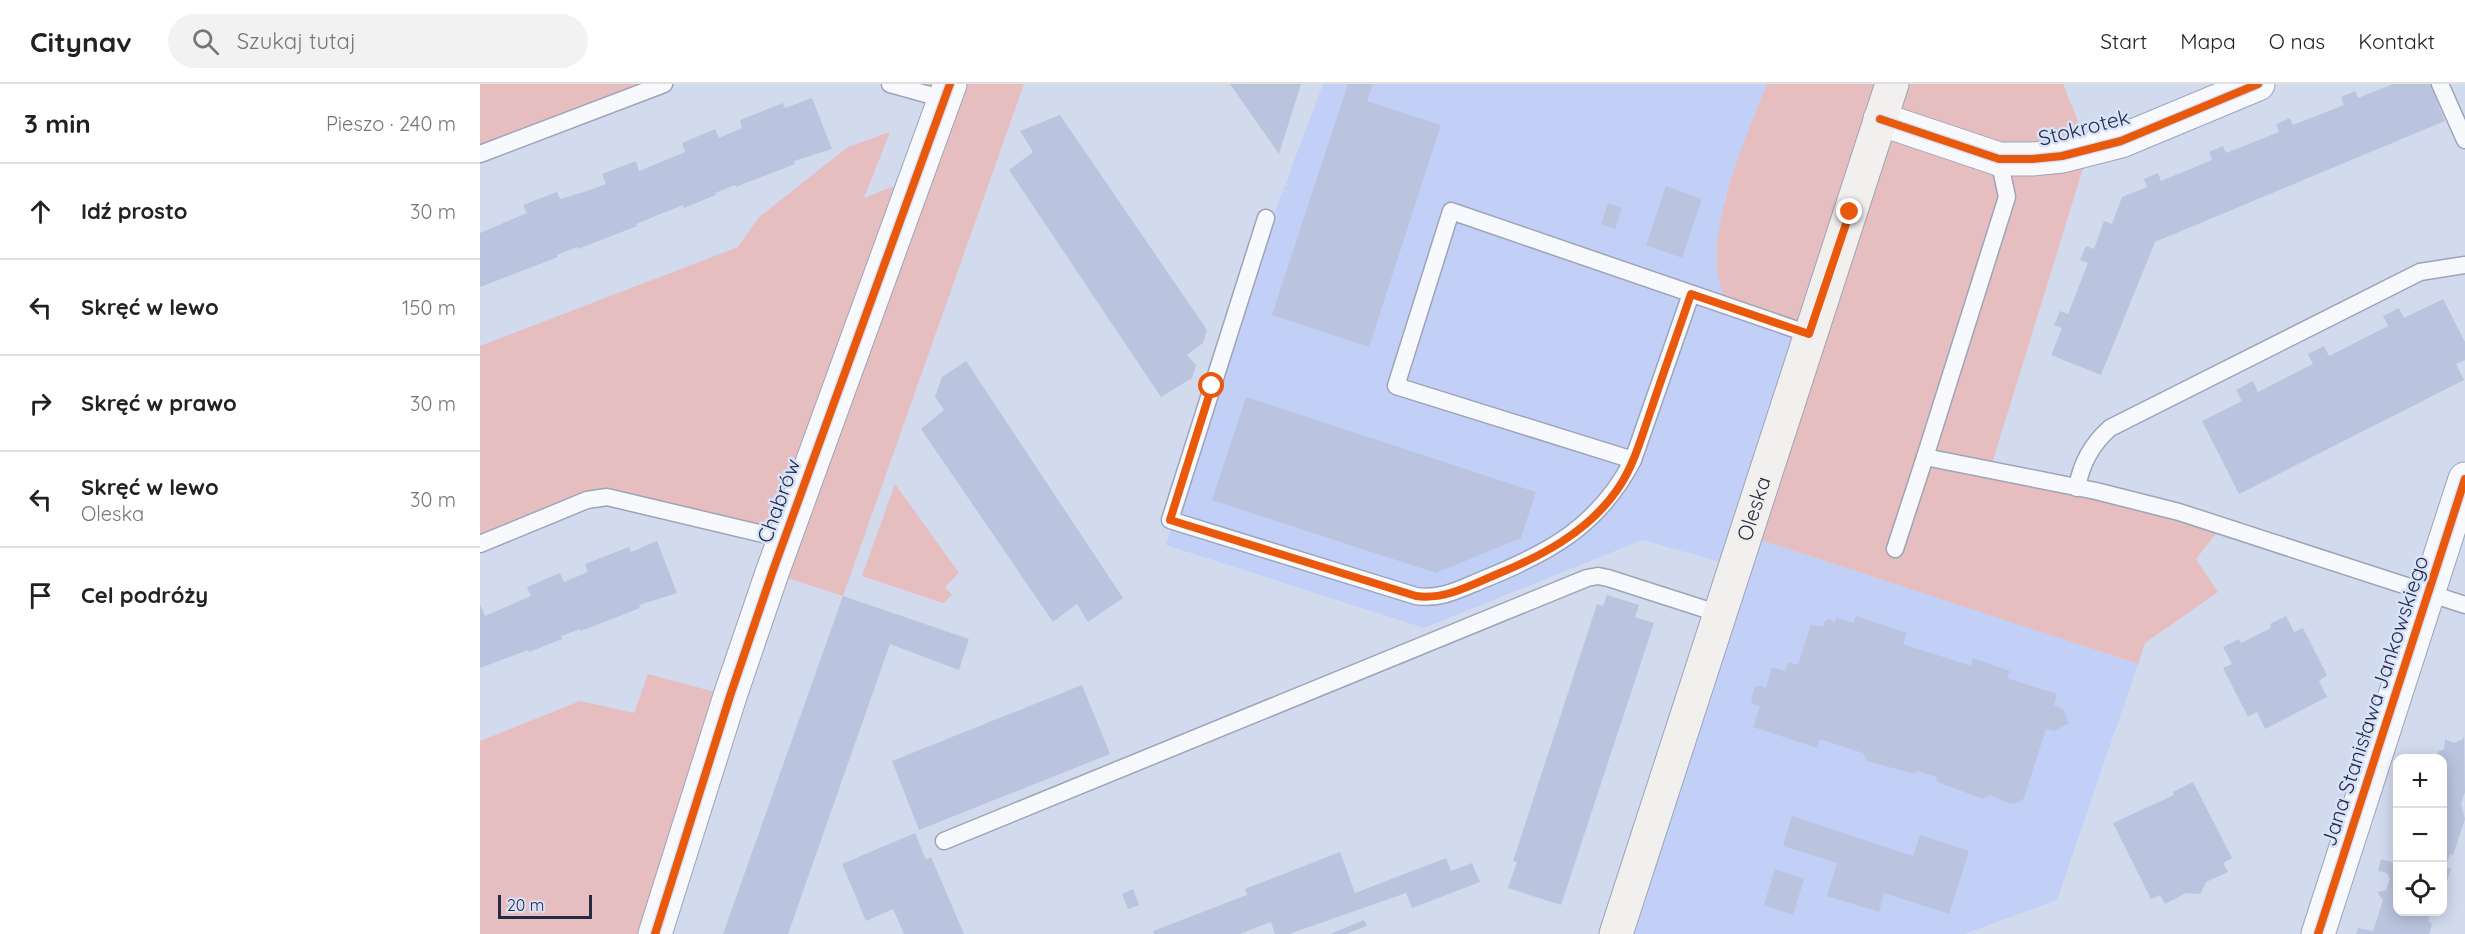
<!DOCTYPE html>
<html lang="pl">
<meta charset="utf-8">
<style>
body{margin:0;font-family:Quicksand,sans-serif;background:#f2f2f2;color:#222}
.controls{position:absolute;right:18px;bottom:18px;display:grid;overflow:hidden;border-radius:12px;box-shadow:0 3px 15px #0003}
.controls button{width:54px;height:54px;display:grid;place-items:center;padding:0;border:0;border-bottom:2px solid #e0e0e0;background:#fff;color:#222;font:30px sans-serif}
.scale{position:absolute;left:18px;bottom:15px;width:94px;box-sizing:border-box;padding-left:6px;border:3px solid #242c43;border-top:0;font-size:16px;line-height:21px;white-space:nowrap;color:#242c43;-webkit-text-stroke:4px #d8e2fb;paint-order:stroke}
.stop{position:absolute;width:18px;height:18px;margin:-14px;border:4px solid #ea580c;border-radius:50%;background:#fff}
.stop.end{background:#ea580c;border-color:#fff;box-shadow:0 2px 6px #0008}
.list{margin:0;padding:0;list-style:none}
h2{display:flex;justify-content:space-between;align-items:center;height:78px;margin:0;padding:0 24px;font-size:26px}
h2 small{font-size:20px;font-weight:400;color:#767676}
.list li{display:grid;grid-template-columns:39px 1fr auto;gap:18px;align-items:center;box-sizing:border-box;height:96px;padding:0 24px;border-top:2px solid #e0e0e0}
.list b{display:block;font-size:22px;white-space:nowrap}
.list p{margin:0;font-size:20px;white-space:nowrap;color:#767676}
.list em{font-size:20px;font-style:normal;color:#767676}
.icon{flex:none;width:33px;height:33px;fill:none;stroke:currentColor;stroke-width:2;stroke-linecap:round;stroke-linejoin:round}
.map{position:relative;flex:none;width:1985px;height:850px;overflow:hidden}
header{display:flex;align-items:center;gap:36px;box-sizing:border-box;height:84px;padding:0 30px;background:#fff;border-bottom:2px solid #e0e0e0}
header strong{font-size:28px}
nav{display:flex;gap:33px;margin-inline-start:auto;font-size:21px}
.search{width:420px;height:54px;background:#f2f2f2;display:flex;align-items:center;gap:15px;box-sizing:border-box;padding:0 21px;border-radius:33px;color:#767676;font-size:22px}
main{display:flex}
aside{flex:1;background:#fff}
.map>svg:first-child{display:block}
.built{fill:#c2d0f7}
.green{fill:#e7bec0}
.building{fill:#bbc4de}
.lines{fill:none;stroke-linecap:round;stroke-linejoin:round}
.lane-casing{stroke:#9da4b8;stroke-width:19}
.street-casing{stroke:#9da4b8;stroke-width:35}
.secondary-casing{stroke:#9da4b8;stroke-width:35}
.path{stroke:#d8dbe1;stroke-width:4;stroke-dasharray:1.5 4.5;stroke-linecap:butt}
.lane{stroke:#f8f9fc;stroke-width:16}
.street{stroke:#f8f9fc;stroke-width:33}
.secondary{stroke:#f1f0ee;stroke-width:33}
.cycleway-casing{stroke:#d8e2fb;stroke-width:11}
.cycleway{stroke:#e8590c;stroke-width:8}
.route{stroke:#ea580c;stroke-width:8}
.labels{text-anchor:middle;stroke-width:5;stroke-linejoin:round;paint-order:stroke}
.street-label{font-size:21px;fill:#242c43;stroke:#d8e2fb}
</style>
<header>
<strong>Citynav</strong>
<div class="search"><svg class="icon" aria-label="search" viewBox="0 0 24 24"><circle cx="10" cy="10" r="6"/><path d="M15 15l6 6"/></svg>Szukaj tutaj</div>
<nav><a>Start</a><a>Mapa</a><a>O nas</a><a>Kontakt</a></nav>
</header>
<main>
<aside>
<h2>3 min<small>Pieszo · 240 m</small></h2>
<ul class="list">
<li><svg class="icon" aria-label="ahead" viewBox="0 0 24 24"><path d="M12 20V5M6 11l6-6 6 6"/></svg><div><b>Idź prosto</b></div><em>30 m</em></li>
<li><svg class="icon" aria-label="left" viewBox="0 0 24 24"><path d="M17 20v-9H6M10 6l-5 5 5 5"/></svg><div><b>Skręć w lewo</b></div><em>150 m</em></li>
<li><svg class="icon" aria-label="right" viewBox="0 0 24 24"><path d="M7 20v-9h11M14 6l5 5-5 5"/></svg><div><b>Skręć w prawo</b></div><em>30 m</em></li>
<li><svg class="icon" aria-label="left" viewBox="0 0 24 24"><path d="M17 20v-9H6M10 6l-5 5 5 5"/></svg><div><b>Skręć w lewo</b><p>Oleska</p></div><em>30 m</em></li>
<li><svg class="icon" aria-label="arrive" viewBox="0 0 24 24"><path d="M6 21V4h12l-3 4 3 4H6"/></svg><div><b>Cel podróży</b></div></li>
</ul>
</aside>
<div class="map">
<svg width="1985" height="850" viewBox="0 0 1985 850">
<rect width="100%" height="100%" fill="#d2daee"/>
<!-- built -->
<polygon class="built" points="843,0 1287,0 1245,114 1237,182 1244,210 1329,250 1266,451 1658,580 1577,816 1484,850 1136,850 1255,482 1162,456 944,544 686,461 750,247"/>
<!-- green -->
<g class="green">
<polygon points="0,0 184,0 0,70"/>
<polygon points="410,0 544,0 363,512 292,489 304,455 127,413 0,460 0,262 258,163 279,133 368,63 410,48 384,114 435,94 464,15"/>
<path d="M1287 0H1583L1609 65 1510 386 1743 441 1716 475 1738 508 1665 559 1658 580 1266 451 1329 251C1315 246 1259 230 1252 223 1209 177 1268 49 1287 0Z"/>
<polygon points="415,400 479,489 465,503 472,511 463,519 382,492"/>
<polygon points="168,590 250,612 175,850 0,850 0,657 100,617 154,629"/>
</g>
<!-- building -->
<g class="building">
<polygon points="750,0 821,0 799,70"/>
<polygon points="868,0 893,0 887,17 961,41 889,263 792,231"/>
<polygon points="1913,0 1950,0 1965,37 1675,158 1621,291 1571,271 1582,244 1574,241 1580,227 1588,230 1608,179 1600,176 1606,162 1614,165 1624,137 1632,140 1642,113 1667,103 1664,95 1678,89 1681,97 1732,76 1729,68 1743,62 1746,69 1799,48 1796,40 1810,34 1813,41 1864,21 1861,13 1875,7 1878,14"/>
<polygon points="332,14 352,65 314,77 315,80 256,103 255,101 235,109 236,111 204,124 203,121 156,140 157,142 98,165 97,163 77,171 78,173 0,203 0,149 47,129 43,121 77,108 80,115 107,107 126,100 122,90 156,77 159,87 205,68 202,59 235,45 239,54 262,44 260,36 303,19 305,24"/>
<polygon points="580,31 727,246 723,259 707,271 716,281 712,294 681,313 529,86 553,68 540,47"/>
<polygon points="1186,102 1222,115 1202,174 1166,161"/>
<polygon points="1128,119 1142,124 1135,145 1121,140"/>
<polygon points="1963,215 1985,258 1985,276 1976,280 1984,296 1759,410 1722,337 1762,317 1756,306 1773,297 1778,308 1833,280 1828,270 1844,262 1849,272 1908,242 1903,232 1919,224 1924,234"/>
<polygon points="486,277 643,514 608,538 597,520 573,538 441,345 464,326 455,313 462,293"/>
<polygon points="766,313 1056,408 1041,454 956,489 732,416"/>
<polygon points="177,457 197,509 159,521 160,524 101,547 100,545 81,552 82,555 49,568 48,566 0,584 0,520 5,532 51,512 47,503 80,489 84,498 108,488 105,480 149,463 151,468"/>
<polygon points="1127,511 1159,521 1155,533 1174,539 1081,821 1028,804 1037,778 1033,777 1117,520 1123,522"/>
<polygon points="363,512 489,555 479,586 410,560 308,850 243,850"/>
<polygon points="1376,532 1427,549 1423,560 1491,582 1493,574 1530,587 1527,594 1577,610 1574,621 1583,625 1589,639 1575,647 1566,645 1544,714 1540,718 1530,720 1510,711 1503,715 1457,698 1456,693 1437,687 1434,690 1387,677 1383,669 1340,655 1337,664 1273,643 1280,622 1273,620 1271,615 1274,604 1280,601 1286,604 1292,583 1305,587 1308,578 1318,581 1331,540 1343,543 1345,537 1349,535 1355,538 1356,533 1374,539"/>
<polygon points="1806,532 1814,548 1823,544 1847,591 1839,597 1847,613 1785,645 1777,628 1768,633 1743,584 1752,580 1743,563 1759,555 1761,559 1791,544 1790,540"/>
<polygon points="602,601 630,670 439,746 412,677"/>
<polygon points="1984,650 1985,708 1981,720 1985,735 1973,771 1970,770 1965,783 1971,785 1963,808 1962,674 1956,674 1959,673 1957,668 1964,665 1965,655 1974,659 1983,655"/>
<polygon points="1713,698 1752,774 1743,779 1748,788 1726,798 1720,810 1706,809 1685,820 1680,811 1671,815 1633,739 1694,711 1693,708"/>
<polygon points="1312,732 1433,772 1440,751 1489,767 1469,830 1404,809 1399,828 1347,812 1357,779 1303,762"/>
<polygon points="435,749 446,776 451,773 484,850 424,850 413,825 386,837 362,780"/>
<polygon points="860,768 875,809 966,774 971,787 992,779 1000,798 932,824 926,809 809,850 795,850 791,838 760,850 674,850 673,847 767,811 765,805"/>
<polygon points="1918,772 1918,828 1951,828 1948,836 1952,840 1949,850 1876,850 1878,844 1893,847 1903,816 1897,808 1906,806 1910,795 1907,789 1898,787 1901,775 1915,779"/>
<polygon points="1295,785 1324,795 1313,831 1284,821"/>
<polygon points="653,805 659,821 648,825 642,810"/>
<polygon points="884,836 887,842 866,850 850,850"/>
</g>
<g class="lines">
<defs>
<g id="lane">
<polyline points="410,0 464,15"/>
<polyline points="1960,0 1985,56"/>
<polyline points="0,70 184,0"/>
<polyline points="1519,75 1527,113 1445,373 1616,407 1699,428 1985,521"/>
<path d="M786 134 690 436 936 512C960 516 980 505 1002 496 1069 469 1119 442 1153 376"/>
<polyline points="1211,210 1153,376 916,302 971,127 1329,250"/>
<path d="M1597 404C1601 379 1612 360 1630 344L1940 188 1985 181"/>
<polyline points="0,460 107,416 127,413 304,455"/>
<polyline points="1415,465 1445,373"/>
<polyline points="464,757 1107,494 1118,492 1128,494 1240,530"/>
</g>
<g id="street">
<polyline points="1400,35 1519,75 1552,75 1582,72 1641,57 1778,0"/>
<polyline points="175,850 250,612 292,489 470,0"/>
<polyline points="1838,850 1985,395"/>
</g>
<g id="secondary">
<path id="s1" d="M1136 850 1412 0"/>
</g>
</defs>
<!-- lane casing -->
<use href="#lane" class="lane-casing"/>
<!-- street casing -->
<use href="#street" class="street-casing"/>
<!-- secondary casing -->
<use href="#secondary" class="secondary-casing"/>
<!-- path -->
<g class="path">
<polyline points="743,0 806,89 805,109"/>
<polyline points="380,480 412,388"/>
<polyline points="473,504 486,490 412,388 471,218 558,317"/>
</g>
<!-- lane -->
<use href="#lane" class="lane"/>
<!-- street -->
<use href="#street" class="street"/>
<!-- secondary -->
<use href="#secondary" class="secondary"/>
<defs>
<g id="cycleway">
<polyline points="1400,35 1519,75 1552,75 1582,72 1641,57 1778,0"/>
<polyline points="175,850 250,612 292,489 470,0"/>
<polyline points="1838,850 1985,395"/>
</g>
</defs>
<!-- cycleway casing -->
<use href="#cycleway" class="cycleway-casing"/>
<!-- cycleway -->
<use href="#cycleway" class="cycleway"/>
</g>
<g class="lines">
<!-- route -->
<path class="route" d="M732 302 690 436 936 512C964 516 989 502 1015 491 1060 473 1108 448 1137 406 1154 382 1161 354 1171 326 1184 287 1198 248 1211 210L1329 250 1370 128"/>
</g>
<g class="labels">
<!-- street labels -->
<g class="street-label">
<text transform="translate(1604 44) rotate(-14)" y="7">Stokrotek</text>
<text transform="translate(299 417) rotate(-70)" y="7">Chabrów</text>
<text dy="7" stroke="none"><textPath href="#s1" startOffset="447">Oleska</textPath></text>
<text transform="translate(1895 617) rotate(-72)" y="7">Jana Stanisława Jankowskiego</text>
</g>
</g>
</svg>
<div class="controls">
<button>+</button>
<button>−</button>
<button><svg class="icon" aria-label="locate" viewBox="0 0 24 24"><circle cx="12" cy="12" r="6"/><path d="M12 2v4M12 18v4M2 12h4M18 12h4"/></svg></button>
</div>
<div class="scale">20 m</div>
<div class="stop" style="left:732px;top:302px"></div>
<div class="stop end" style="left:1370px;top:128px"></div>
</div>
</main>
